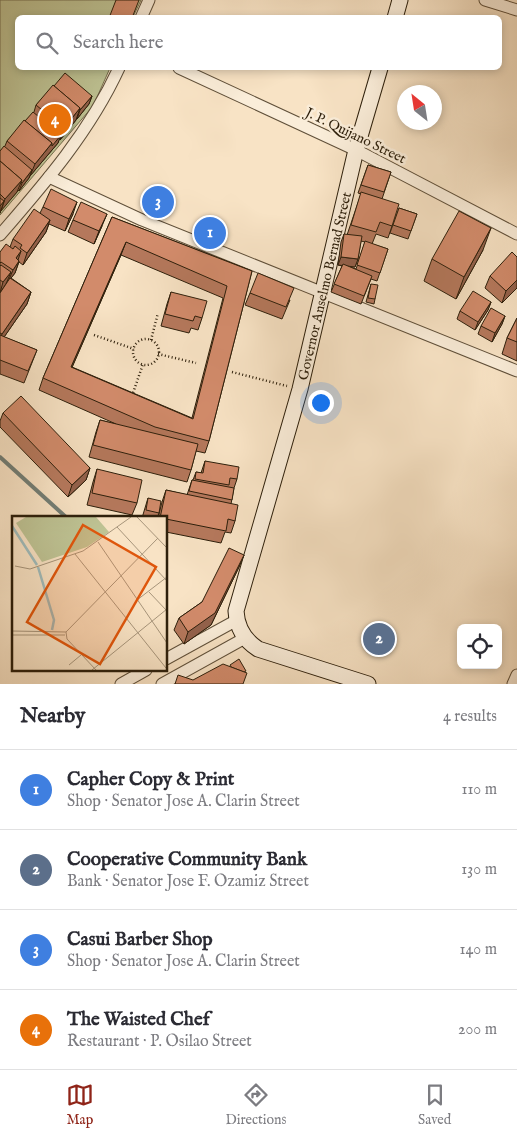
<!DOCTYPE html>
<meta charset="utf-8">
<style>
body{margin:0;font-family:"IM FELL English",serif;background:#f7f7f7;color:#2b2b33}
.controls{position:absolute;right:15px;bottom:15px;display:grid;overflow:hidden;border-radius:8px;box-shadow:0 2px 8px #0003}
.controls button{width:45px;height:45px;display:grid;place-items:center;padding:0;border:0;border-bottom:1px solid #e1e1e2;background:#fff;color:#2b2b33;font:25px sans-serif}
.compass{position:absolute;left:397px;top:85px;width:45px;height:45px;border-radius:50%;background:#fff;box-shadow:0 2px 8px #0003;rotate:330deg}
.you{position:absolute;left:320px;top:402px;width:18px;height:18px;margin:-12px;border:4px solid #fff;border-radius:50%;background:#1a73e8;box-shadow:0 0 0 8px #1a73e833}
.badge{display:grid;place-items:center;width:32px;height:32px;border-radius:50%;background:#8f2418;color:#fff;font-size:16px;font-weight:700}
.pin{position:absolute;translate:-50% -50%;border:2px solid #fff;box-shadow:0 1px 5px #0006}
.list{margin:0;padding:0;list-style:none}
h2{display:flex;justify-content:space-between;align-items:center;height:65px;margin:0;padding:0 20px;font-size:21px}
h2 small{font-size:16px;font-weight:400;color:#7c7c81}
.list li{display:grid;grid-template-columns:32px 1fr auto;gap:15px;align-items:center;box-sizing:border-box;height:80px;padding:0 20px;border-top:1px solid #e1e1e2}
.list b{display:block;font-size:19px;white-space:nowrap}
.list p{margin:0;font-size:16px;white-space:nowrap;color:#7c7c81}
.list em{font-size:16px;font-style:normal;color:#7c7c81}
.icon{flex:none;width:28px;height:28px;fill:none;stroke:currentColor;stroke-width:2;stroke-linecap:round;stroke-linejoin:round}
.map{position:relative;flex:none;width:517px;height:684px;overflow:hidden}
.search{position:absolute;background:#fff;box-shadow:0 2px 8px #0003;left:15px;right:15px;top:15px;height:55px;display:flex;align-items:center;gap:12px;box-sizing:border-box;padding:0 18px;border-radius:8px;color:#7c7c81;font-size:19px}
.sheet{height:385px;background:#fff}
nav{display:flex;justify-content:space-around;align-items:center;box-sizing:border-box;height:70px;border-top:1px solid #e1e1e2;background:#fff;font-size:14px;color:#7c7c81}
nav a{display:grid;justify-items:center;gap:2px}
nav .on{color:#8f2418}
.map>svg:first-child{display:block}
.green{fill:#bec394;stroke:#767150}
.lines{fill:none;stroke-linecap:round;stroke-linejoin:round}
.stream{stroke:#727e76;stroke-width:4}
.street-casing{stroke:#60503a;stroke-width:13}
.secondary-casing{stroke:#2d1f0b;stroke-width:17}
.path{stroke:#2d1f0b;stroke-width:2.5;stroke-dasharray:1 2.5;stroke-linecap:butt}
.street{stroke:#faedd9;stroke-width:11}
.secondary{stroke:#faedd9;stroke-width:15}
.wall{fill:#b5785c;stroke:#2d1f0b;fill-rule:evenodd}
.shaded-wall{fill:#93614b;stroke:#2d1f0b}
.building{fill:#d28b6b;stroke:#2d1f0b;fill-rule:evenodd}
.labels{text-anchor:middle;stroke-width:5;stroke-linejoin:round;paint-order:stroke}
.street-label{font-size:14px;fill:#2d1f0b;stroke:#faedd9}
.inset-river{fill:none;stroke:#a0bdbd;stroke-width:2.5}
.inset-road{fill:none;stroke:#a7957b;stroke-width:1}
.view{fill:#df560c;fill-opacity:0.15;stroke:#df560c;stroke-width:2.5}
.inset-edge{fill:none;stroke:#2d1f0b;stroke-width:2.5}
</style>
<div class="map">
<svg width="517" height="684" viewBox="0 0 517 684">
<rect width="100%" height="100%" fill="#f8e3c5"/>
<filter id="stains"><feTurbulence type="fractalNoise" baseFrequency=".004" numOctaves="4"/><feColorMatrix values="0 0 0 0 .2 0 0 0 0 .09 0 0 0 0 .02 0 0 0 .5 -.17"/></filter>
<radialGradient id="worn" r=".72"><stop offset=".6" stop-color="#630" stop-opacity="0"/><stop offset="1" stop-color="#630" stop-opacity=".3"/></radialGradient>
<!-- green -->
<polygon class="green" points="0,0 141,0 133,17 18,18 18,68 110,68 93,106 0,215"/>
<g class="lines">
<!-- stream -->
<polyline class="stream" points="0,457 67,518"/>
<defs>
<g id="street">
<polyline points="485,0 517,10"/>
<polyline points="141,18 149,0"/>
<polyline points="179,68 356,150 517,234"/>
<polyline points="49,177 142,220 517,371"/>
<path d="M0 235C46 182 90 131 119 68"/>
<polyline points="166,659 237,620"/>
<polyline points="121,684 146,670"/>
<polyline points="162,684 245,638"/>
<polyline points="513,684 517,675"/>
</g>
<g id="secondary">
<polyline points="395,18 400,0"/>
<path id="s1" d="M368 684 258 649C244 640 237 628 236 611L300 389 356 150 380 68"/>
</g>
</defs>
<!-- street casing -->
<use href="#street" class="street-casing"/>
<!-- secondary casing -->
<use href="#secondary" class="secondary-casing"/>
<!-- path -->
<g class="path">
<polyline points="94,335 134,349"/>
<circle cx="146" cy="352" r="13"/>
<polyline points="151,340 158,313"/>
<polyline points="158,354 196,363"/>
<polyline points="232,372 287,386"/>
<polyline points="132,396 143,364"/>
</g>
<!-- street -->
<use href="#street" class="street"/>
<!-- secondary -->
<use href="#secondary" class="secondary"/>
</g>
<!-- wall -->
<g class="wall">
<polygon points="54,86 92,96 89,104 77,119 77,118 76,120 60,140 59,139 58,143 30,176 29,178 19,191 18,190 17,192 1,210 0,213 0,151 5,146 7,141 34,112 36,105"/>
<path d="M368 165 391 172 382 199 392 226 388 238 376 234 372 244 388 249 377 281 371 279 361 304 331 292 342 266 338 265 341 242 344 234 347 235 361 194 358 193ZM361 241 365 242 356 269 350 267H355L358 259Z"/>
<polygon points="43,207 73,214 65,231 49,224 46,232 23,265 19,262 15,273 11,278 31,292 27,304 4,337 37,350 24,383 0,374 0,293 8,282 7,282 0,293 0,252 10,247 13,239 40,213"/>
<polygon points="399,208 417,214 408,239 390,233"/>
<path d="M112 217 252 271 209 441 205 453 196 451 191 470 187 482 89 457 96 432 100 420 116 424 39 390 43 378ZM121 255 223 298 192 418 72 367Z"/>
<polygon points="73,220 102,226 94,244 68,232"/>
<polygon points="483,250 456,299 424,281 432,259"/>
<polygon points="490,276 517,288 502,303 485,288"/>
<polygon points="371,284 375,299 374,304 366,302"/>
<polygon points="171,292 202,318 198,330 191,328 189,333 161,326 167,304"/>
<polygon points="250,293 290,300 282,319 245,305"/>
<polygon points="491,302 488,310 475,330 457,319 460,311"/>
<polygon points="505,316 502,324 492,342 478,334 481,326"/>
<polygon points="517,318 517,361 502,354 507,338"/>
<polygon points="3,413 90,468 86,480 68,497 0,427 0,421"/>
<polygon points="205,461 237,479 234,488 231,504 235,521 231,533 225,532 221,543 166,532 166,518 158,518 162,502 166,490 187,495 192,480 193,480 196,472 201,473"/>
<polygon points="97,469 137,503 132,515 87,505 93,482"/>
<polygon points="148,498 159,513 157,518 142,518"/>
<polygon points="244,555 239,567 211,625 184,644 174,630 179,618 202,602"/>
</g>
<!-- shaded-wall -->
<g class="shaded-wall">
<polygon points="92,96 89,104 77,119 80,110"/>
<polygon points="80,108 76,120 60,140 64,128"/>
<polygon points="61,135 58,143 30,176 35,164 52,143"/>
<polygon points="32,170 29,178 19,191 22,183"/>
<polygon points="22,180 17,192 1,211 5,199"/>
<polygon points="4,201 0,213 0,206"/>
<polygon points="77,202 73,214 65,231 69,219"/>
<polygon points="107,214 102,226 94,244 99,231"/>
<polygon points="50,220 46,232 23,265 27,253"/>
<polygon points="491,228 483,250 456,299 464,277"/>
<polygon points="126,242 121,255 67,379 71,367"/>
<polygon points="21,251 17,263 12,270 16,258"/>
<polygon points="341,257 358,259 355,267 338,265"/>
<polygon points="19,261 15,273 8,282 13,270"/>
<polygon points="11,272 6,284 0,293 3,282"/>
<polygon points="517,280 517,288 502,303 506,291"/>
<polygon points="31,292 27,304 0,343 0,340 2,334"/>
<polygon points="491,302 488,310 475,330 478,322"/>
<polygon points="505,316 502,324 492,342 495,333"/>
<polygon points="90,468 86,480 68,497 72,485"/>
<polygon points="244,555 239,567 211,625 184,644 188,632"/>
</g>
<!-- building -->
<g class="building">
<polygon points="116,0 139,0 132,18 109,18"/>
<polygon points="65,73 92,96 80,110 80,108 54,86"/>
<polygon points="53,85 80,108 64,128 36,105"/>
<polygon points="33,112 61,135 52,146 52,143 25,121"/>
<polygon points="24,120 52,143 35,164 7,141"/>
<polygon points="4,146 32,170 22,183 21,182 22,180 0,161 0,151"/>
<polygon points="0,161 22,180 5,199 0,194"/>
<polygon points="368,165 391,172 384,192 361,185"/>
<polygon points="51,189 77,202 69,219 43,207"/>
<polygon points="361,192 399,204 392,226 380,222 376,232 351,225"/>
<polygon points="0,198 4,201 0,206"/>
<polygon points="81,202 107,214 99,231 73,220"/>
<polygon points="399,208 417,214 411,231 393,225"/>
<polygon points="34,209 50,220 27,253 20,248 22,245 13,239"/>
<polygon points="459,211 491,228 464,277 432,259"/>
<path d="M112 217 252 271 209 441 155 427 43 378ZM126 242 227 286 193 419 71 367Z"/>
<polygon points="344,234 362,236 358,259 341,257"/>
<polygon points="365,241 388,249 380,273 357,265"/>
<polygon points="6,244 13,249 15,246 21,251 16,258 19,261 13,270 1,262 0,263 0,252"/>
<polygon points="512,252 517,257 517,280 506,291 490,276"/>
<polygon points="343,264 372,276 364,296 334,284"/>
<polygon points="1,265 11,272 3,282 0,280 0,266"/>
<polygon points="258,273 294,288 286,307 250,293"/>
<polygon points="10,278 31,292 2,334 0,333 0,293"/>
<polygon points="371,284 378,285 375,299 368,298"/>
<polygon points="473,291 491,302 478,322 460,311"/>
<polygon points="171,292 207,301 202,318 195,316 193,321 165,314"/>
<polygon points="491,308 505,316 495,333 481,326"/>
<polygon points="517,318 517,342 507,338"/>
<polygon points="0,335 37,350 28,371 0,360"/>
<polygon points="21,396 90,468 72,485 3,413"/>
<polygon points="100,420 198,444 191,470 93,445"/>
<polygon points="205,461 239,467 237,479 230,478 229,485 195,479 196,472 203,473"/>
<polygon points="97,469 142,480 137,503 92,493"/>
<polygon points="192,480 234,488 232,500 189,491"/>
<polygon points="166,490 238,505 235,521 228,519 226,531 166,519 166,518 160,518"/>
<polygon points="148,498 161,501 159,513 146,510"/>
<polygon points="229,548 244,555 215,613 188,632 179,618 202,602"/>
<polygon points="239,659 246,671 244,672 231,667 230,665"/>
<polygon points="223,664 247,673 243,684 175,684 178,675 193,680"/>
</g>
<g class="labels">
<!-- street labels -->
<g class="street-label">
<text transform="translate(356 135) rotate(26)" y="5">J. P. Quijano Street</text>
<text dy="5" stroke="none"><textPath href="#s1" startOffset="498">Governor Anselmo Bernad Street</textPath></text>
</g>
</g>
<!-- overview -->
<g transform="translate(12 516)">
<rect width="155" height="155" fill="#f8e3c5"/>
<path d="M14 1H84L97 16 75 31 30 46 4 7Z" fill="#bec394"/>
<path class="inset-river" d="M0 10 25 49M26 51 42 104 40 114"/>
<path class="inset-road" d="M125 1 155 32M105 11 155 65M86 26 155 127M63 38 154 152M3 50 18 53 71 35 119 1M137 76 155 95M125 84 155 61M0 115 54 116M0 119H53M57 149 69 139M80 154 155 93M84 154 55 123 54 116 146 22"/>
<path class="view" d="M71 9 144 51 88 148 15 106Z"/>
<rect width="155" height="155" class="inset-edge"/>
</g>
<rect width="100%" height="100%" filter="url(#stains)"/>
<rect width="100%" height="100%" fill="url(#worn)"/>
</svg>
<div class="controls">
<button><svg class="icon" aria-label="locate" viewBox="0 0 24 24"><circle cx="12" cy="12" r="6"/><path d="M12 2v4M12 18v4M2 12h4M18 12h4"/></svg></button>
</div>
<svg class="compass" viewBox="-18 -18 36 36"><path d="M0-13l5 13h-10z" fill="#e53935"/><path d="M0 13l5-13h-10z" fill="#7c7c81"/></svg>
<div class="you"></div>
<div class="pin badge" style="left:210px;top:233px;background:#3f7fe0">1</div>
<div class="pin badge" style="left:379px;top:639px;background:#5c6f8a">2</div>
<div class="pin badge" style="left:158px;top:202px;background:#3f7fe0">3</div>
<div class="pin badge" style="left:55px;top:120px;background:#e8710a">4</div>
<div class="search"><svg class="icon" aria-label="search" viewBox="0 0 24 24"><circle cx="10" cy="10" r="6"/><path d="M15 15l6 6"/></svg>Search here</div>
</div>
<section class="sheet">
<h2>Nearby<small>4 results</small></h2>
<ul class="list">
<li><span class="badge" style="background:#3f7fe0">1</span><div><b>Capher Copy &amp; Print</b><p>Shop · Senator Jose A. Clarin Street</p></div><em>110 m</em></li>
<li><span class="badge" style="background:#5c6f8a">2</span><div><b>Cooperative Community Bank</b><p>Bank · Senator Jose F. Ozamiz Street</p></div><em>130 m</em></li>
<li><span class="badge" style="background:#3f7fe0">3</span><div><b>Casui Barber Shop</b><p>Shop · Senator Jose A. Clarin Street</p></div><em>140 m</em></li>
<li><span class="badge" style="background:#e8710a">4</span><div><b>The Waisted Chef</b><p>Restaurant · P. Osilao Street</p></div><em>200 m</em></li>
</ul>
</section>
<nav>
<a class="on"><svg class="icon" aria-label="map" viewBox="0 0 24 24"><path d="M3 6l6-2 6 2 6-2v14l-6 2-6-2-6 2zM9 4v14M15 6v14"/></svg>Map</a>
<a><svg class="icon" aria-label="directions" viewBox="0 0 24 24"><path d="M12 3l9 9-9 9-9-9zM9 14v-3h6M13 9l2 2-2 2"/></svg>Directions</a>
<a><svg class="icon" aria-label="saved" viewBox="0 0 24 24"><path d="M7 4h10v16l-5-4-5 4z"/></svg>Saved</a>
</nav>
